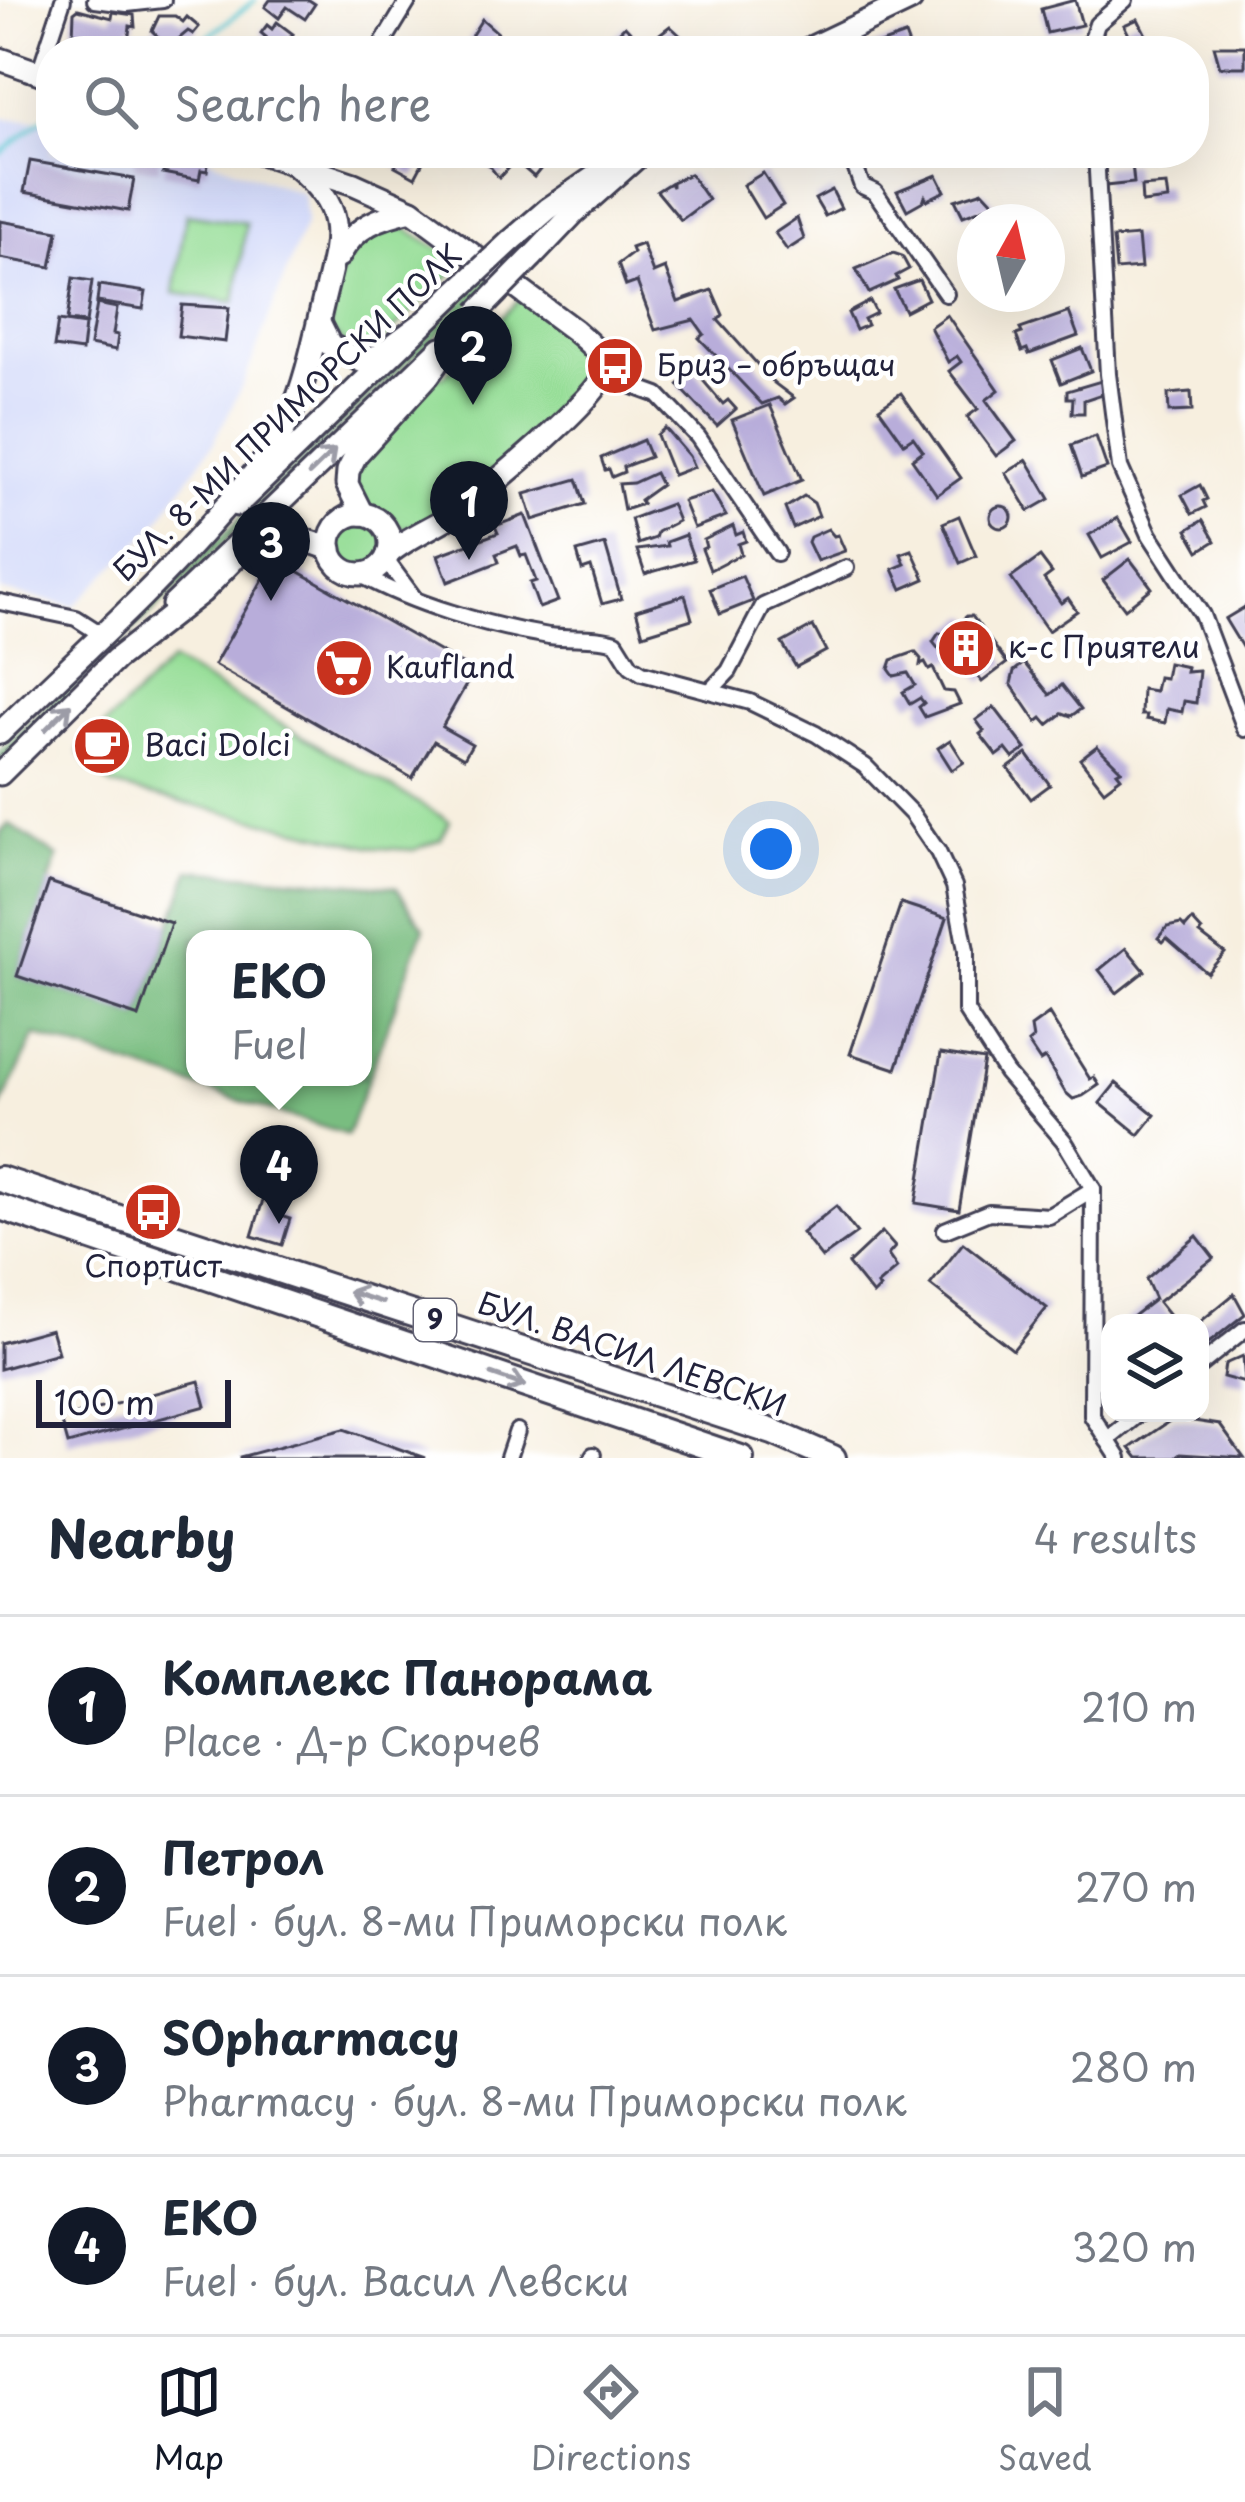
<!DOCTYPE html>
<meta charset="utf-8">
<style>
body{margin:0;font-family:"Playpen Sans",sans-serif;background:#f2f2f3;color:#1f2937}
.controls{position:absolute;right:36px;bottom:36px;display:grid;overflow:hidden;border-radius:24px;box-shadow:0 12px 48px #0002}
.controls button{width:108px;height:108px;display:grid;place-items:center;padding:0;border:0;border-bottom:3px solid #e0e1e3;background:#fff;color:#1f2937;font:60px sans-serif}
.compass{position:absolute;left:957px;top:204px;width:108px;height:108px;border-radius:50%;background:#fff;box-shadow:0 12px 48px #0002;rotate:8deg}
.scale{position:absolute;left:36px;bottom:30px;width:195px;box-sizing:border-box;padding-left:12px;border:6px solid #22223b;border-top:0;font-size:33px;line-height:42px;white-space:nowrap;color:#22223b;-webkit-text-stroke:9px #fff;paint-order:stroke}
.you{position:absolute;left:771px;top:849px;width:42px;height:42px;margin:-30px;border:9px solid #fff;border-radius:50%;background:#1a73e8;box-shadow:0 0 0 18px #1a73e833}
.badge{display:grid;place-items:center;width:78px;height:78px;border-radius:50%;background:#111827;color:#fff;font-size:39px;font-weight:700}
.pin{position:absolute;translate:-50% -99px;filter:drop-shadow(0 3px 6px #0008)}
.pin::after{content:'';position:absolute;top:63px;width:42px;height:36px;background:inherit;clip-path:polygon(0 0,100% 0,50% 100%)}
.popup{position:absolute;left:186px;top:930px;width:186px;height:156px;box-sizing:border-box;display:grid;place-content:center;border-radius:24px;background:#fff;filter:drop-shadow(0 3px 9px #0005);font-size:39px;white-space:nowrap;color:#747a83}
.popup b{font-size:45px;color:#1f2937}
.popup::after{content:'';position:absolute;left:50%;top:100%;margin-left:-24px;border:24px solid transparent;border-top-color:#fff}
.list{margin:0;padding:0;list-style:none}
h2{display:flex;justify-content:space-between;align-items:center;height:156px;margin:0;padding:0 48px;font-size:51px}
h2 small{font-size:39px;font-weight:400;color:#747a83}
.list li{display:grid;grid-template-columns:78px 1fr auto;gap:36px;align-items:center;box-sizing:border-box;height:180px;padding:0 48px;border-top:3px solid #e0e1e3}
.list b{display:block;font-size:45px;white-space:nowrap}
.list p{margin:0;font-size:39px;white-space:nowrap;color:#747a83}
.list em{font-size:39px;font-style:normal;color:#747a83}
.icon{flex:none;width:66px;height:66px;fill:none;stroke:currentColor;stroke-width:2;stroke-linecap:round;stroke-linejoin:round}
.map{position:relative;flex:none;width:1245px;height:1458px;overflow:hidden}
.search{position:absolute;background:#fff;box-shadow:0 12px 48px #0002;left:36px;right:36px;top:36px;height:132px;display:flex;align-items:center;gap:30px;box-sizing:border-box;padding:0 42px;border-radius:48px;color:#747a83;font-size:45px}
.sheet{height:876px;background:#fff}
nav{display:flex;justify-content:space-around;align-items:center;box-sizing:border-box;height:168px;border-top:3px solid #e0e1e3;background:#fff;font-size:33px;color:#747a83}
nav a{display:grid;justify-items:center;gap:6px}
nav .on{color:#111827}
.map>svg:first-child{display:block}
.built{fill:#d2d9f9}
.green{fill:#97de98;stroke:#5c806a;stroke-width:3}
.forest{fill:#79bd80;stroke:#4e705e;stroke-width:3;fill-rule:evenodd}
.lines{fill:none;stroke-linecap:round;stroke-linejoin:round}
.stream{stroke:#5dc9d4;stroke-width:4.5}
.building{fill:#b8adda}
.minor-casing{stroke:#424154;stroke-width:20}
.secondary-casing{stroke:#424154;stroke-width:27}
.primary-casing{stroke:#424154;stroke-width:27}
.trunk-casing{stroke:#424154;stroke-width:30}
.minor{stroke:#fff;stroke-width:14}
.secondary{stroke:#fff;stroke-width:21}
.primary{stroke:#fff;stroke-width:21}
.trunk{stroke:#fff;stroke-width:24}
.secondary-bridge-casing{stroke:#424154;stroke-width:27;stroke-linecap:butt}
.secondary-bridge{stroke:#fff;stroke-width:21}
.oneway{stroke:#9c9ca7}
.labels{text-anchor:middle;stroke-width:9;stroke-linejoin:round;paint-order:stroke}
.shield{fill:#fff;stroke:#646476;stroke-width:3}
.shield-label{font-size:27px;font-weight:bold;fill:#22223b}
.poi-label{font-size:30px;fill:#22223b;stroke:#fff;text-anchor:start}
.street-label{font-size:30px;fill:#22223b;stroke:#fff}
</style>
<div class="map">
<svg width="1245" height="1458" viewBox="0 0 1245 1458">
<rect width="100%" height="100%" fill="#fff"/>
<filter id="ink" filterUnits="userSpaceOnUse"><feTurbulence type="fractalNoise" baseFrequency=".00833" numOctaves="2"/><feDisplacementMap in="SourceGraphic" scale="24" xChannelSelector="R" yChannelSelector="G"/><feConvolveMatrix kernelMatrix="1 2 1 2 8 2 1 2 1" color-interpolation-filters="sRGB"/></filter>
<filter id="wash" filterUnits="userSpaceOnUse"><feTurbulence type="fractalNoise" baseFrequency=".004" numOctaves="4" result="noise"/><feDisplacementMap in="SourceGraphic" scale="48" xChannelSelector="R" yChannelSelector="G"/><feGaussianBlur stdDeviation="2.7" result="paint"/><feColorMatrix in="noise" values="0 0 0 0 0 0 0 0 0 0 0 0 0 0 0 0 0 1.4 0 .05"/><feComposite in="paint" operator="in"/></filter>
<g filter="url(#wash)">
<rect width="100%" height="100%" fill="#f7efdf"/>
<!-- built -->
<polygon class="built" points="0,118 51,121 51,153 194,153 303,194 306,221 244,382 214,442 154,528 74,606 0,591"/>
<!-- green -->
<g class="green">
<polygon points="186,214 246,223 235,302 174,293"/>
<path d="M379 223 400 225 463 263 368 355H357L330 330C330 285 346 251 379 223Z"/>
<polygon points="541,233 546,235 396,373 0,761 0,752 483,283"/>
<path d="M526 293 574 330 603 375C560 418 448 545 385 526 392 546 389 564 368 573L346 570 331 549C331 528 341 518 361 513L348 471 428 376 443 377Z"/>
<polygon points="171,661 450,821 441,839 414,850 377,848 113,786 89,768 79,751"/>
</g>
<!-- forest -->
<path class="forest" d="M9 824 58 857 17 976 139 1017 190 870 396 887 424 928 347 1135 35 1035 0 1109V833ZM195 939H363V1077H195Z"/>
<g class="lines">
<!-- stream -->
<g class="stream">
<polyline points="190,51 255,0"/>
<polyline points="0,154 44,118"/>
</g>
</g>
<g id="blocks">
<!-- building -->
<g class="building">
<polygon points="270,0 309,0 315,4 305,19 287,7 279,18 265,7"/>
<polygon points="1075,0 1082,25 1047,33 1041,9"/>
<polygon points="78,9 112,18 113,12 134,15 135,27 130,26 128,43 73,38 74,12"/>
<polygon points="159,16 175,16 183,22 187,17 199,27 193,34 188,31 169,47 152,31"/>
<polygon points="482,19 499,34 485,51 468,41"/>
<polygon points="1138,19 1152,47 1145,51 1137,51 1124,25"/>
<polygon points="277,22 293,34 280,51 263,41 266,37 261,33 267,25 272,29"/>
<polygon points="625,26 640,42 631,51 609,51 604,46"/>
<polygon points="670,26 697,51 662,51 652,40"/>
<polygon points="905,35 911,51 863,51 863,50"/>
<polygon points="1214,46 1245,46 1245,67 1220,67"/>
<polygon points="136,153 160,153 159,169 134,167"/>
<polygon points="168,153 189,156 194,153 209,158 207,171 201,170 199,180 163,173"/>
<polygon points="403,153 423,162 415,177 395,166"/>
<polygon points="479,153 509,153 516,159 499,178"/>
<polygon points="522,153 537,153 547,161 534,177 520,165"/>
<polygon points="30,161 134,179 128,211 24,192"/>
<polygon points="1132,164 1134,183 1105,186 1103,167"/>
<polygon points="763,173 783,205 763,218 743,185"/>
<polygon points="690,174 708,200 681,220 657,191 670,183 672,187 672,182"/>
<polygon points="937,175 945,191 927,200 925,196 923,201 907,210 897,191"/>
<polygon points="1166,185 1168,200 1142,203 1141,187"/>
<polygon points="832,190 841,208 825,216 815,199"/>
<polygon points="983,191 995,204 963,216 955,200"/>
<polygon points="797,218 804,239 787,250 775,233"/>
<polygon points="0,221 58,231 51,267 0,258"/>
<polygon points="1138,236 1141,268 1116,270 1113,238"/>
<polygon points="642,244 653,273 665,268 678,302 712,290 723,315 718,320 774,383 794,398 785,404 778,398 762,404 699,338 704,334 694,320 655,330 637,282 626,286 618,264 633,253 631,248"/>
<polygon points="893,253 902,256 909,269 896,276 898,280 869,293 856,269"/>
<polygon points="73,278 92,281 86,323 67,321"/>
<polygon points="919,280 928,299 905,311 894,289"/>
<polygon points="99,285 146,292 143,309 97,302"/>
<polygon points="870,301 876,313 864,319 867,325 856,330 848,313"/>
<polygon points="97,304 117,308 113,334 118,335 116,350 90,345"/>
<polygon points="182,305 229,308 225,342 178,336"/>
<polygon points="1069,312 1078,336 1029,354 1027,349 1022,351 1016,335 1022,333 1020,329"/>
<polygon points="947,315 999,390 986,400 1016,441 996,456 967,417 978,409 949,371 961,362 957,356 948,362 930,327"/>
<polygon points="58,321 85,325 82,351 54,347"/>
<polygon points="1082,348 1091,371 1061,383 1052,360"/>
<polygon points="695,371 723,404 728,400 736,409 717,426 678,385"/>
<polygon points="1101,381 1105,393 1084,400 1084,413 1072,413 1073,398 1067,398 1067,391"/>
<polygon points="1191,392 1192,411 1169,412 1168,394"/>
<polygon points="901,393 961,478 937,495 912,459 923,451 913,437 904,443 879,408"/>
<polygon points="770,405 802,480 764,496 732,420"/>
<polygon points="665,428 689,456 694,467 673,475 657,435"/>
<polygon points="1096,436 1107,468 1082,477 1071,445"/>
<polygon points="643,440 650,457 623,467 624,472 612,477 609,469 605,470 601,458"/>
<polygon points="1027,460 1050,499 1029,511 1006,473"/>
<polygon points="655,473 661,485 640,500 642,504 624,510 619,484 633,483"/>
<polygon points="577,479 585,504 533,520 525,494"/>
<polygon points="1200,485 1207,499 1203,501 1206,507 1192,514 1182,495"/>
<polygon points="712,492 726,516 694,528 683,501"/>
<polygon points="804,496 814,503 819,516 793,528 785,508"/>
<polygon points="671,504 678,521 657,532 655,538 638,544 631,519"/>
<circle cx="1001" cy="517" r="11"/>
<polygon points="525,515 558,601 539,608 530,583 536,581 526,555 521,556 517,546 496,554 499,562 448,582 438,555 498,533 495,526"/>
<polygon points="959,516 976,556 960,563 943,523"/>
<polygon points="1118,518 1132,542 1102,558 1089,535"/>
<polygon points="1203,520 1215,541 1199,551 1187,530"/>
<polygon points="733,526 736,535 743,532 746,541 738,544 741,554 710,570 702,549 706,547 704,540"/>
<polygon points="828,529 834,536 838,535 845,551 817,561 808,542 810,537"/>
<polygon points="685,535 694,560 645,574 637,550 667,546 666,542"/>
<polygon points="605,544 621,599 602,604 591,567 582,570 577,552"/>
<polygon points="912,550 925,579 902,589 893,569 905,564 901,554"/>
<polygon points="1040,557 1052,573 1044,579 1061,603 1068,598 1077,611 1048,631 1011,578"/>
<polygon points="275,558 474,671 442,727 472,744 464,758 434,741 412,778 214,665"/>
<polygon points="1130,559 1152,588 1125,609 1103,580"/>
<polygon points="742,576 753,601 720,614 710,589"/>
<polygon points="685,595 692,619 643,634 636,610"/>
<polygon points="1245,607 1245,652 1225,619"/>
<polygon points="967,616 972,616 1007,663 982,682 961,654 948,661 933,642 939,633 944,634"/>
<polygon points="813,626 826,651 796,667 782,643"/>
<polygon points="915,652 921,659 920,665 925,663 929,670 933,668 944,691 954,692 960,704 925,717 919,707 924,703 920,698 910,704 903,692 915,685 908,673 894,676 889,669 892,660"/>
<polygon points="1024,663 1050,695 1062,685 1081,709 1071,716 1063,713 1048,725 1042,718 1037,722 1011,684 1014,671"/>
<polygon points="1168,663 1187,667 1186,672 1199,671 1196,703 1184,701 1182,712 1167,709 1165,723 1146,719 1147,715 1141,715 1142,689 1155,691 1158,677 1165,678"/>
<polygon points="994,707 1026,749 1013,758 1006,749 997,756 980,734 984,731 976,720"/>
<polygon points="950,740 964,762 952,770 938,748"/>
<polygon points="1097,746 1121,770 1117,772 1121,777 1104,790 1080,759"/>
<polygon points="1027,754 1050,785 1031,799 1008,768"/>
<polygon points="49,882 171,923 139,1017 17,976"/>
<polygon points="901,903 947,918 896,1069 850,1054"/>
<polygon points="1192,920 1202,931 1200,934 1225,953 1207,973 1167,938 1163,942 1158,938 1167,927 1181,924 1185,928"/>
<polygon points="1126,948 1145,971 1117,993 1099,970"/>
<polygon points="1049,1014 1090,1079 1094,1077 1099,1085 1083,1096 1073,1099 1065,1092 1045,1058 1040,1061 1028,1043 1033,1039 1031,1027"/>
<polygon points="941,1053 984,1060 959,1210 916,1203"/>
<polygon points="1116,1083 1155,1115 1139,1135 1100,1103"/>
<polygon points="263,1200 280,1206 277,1215 290,1219 282,1245 252,1236"/>
<polygon points="836,1206 857,1233 822,1258 802,1233"/>
<polygon points="882,1232 895,1247 888,1255 897,1268 877,1285 880,1288 873,1295 848,1264"/>
<polygon points="1197,1236 1214,1258 1158,1302 1175,1323 1124,1323 1155,1299 1146,1279"/>
<polygon points="963,1243 1047,1308 1013,1350 930,1285"/>
<polygon points="1234,1294 1245,1314 1200,1350 1200,1322"/>
<polygon points="51,1329 58,1353 0,1369 0,1343"/>
<polygon points="1243,1356 1245,1383 1223,1377 1225,1364"/>
<polygon points="199,1381 206,1406 68,1444 61,1419"/>
<polygon points="1174,1418 1220,1425 1244,1458 1180,1454 1175,1458 1138,1458 1130,1448"/>
<polygon points="344,1429 425,1458 240,1458 240,1457"/>
</g>
</g>
</g>
<g filter="url(#ink)">
<use href="#blocks" fill-opacity="0" stroke="#424154" stroke-width="3"/>
<g class="lines">
<defs>
<g id="minor">
<polyline points="95,0 127,4 163,0"/>
<polyline points="378,51 409,0"/>
<polyline points="1088,51 1097,24 1125,0"/>
<polyline points="39,73 63,0"/>
<polyline points="850,153 862,186 875,192 946,294"/>
<polyline points="1096,153 1108,374 1120,467 1150,535 1202,615 1245,729"/>
<polyline points="603,375 658,395 698,437 777,553"/>
<polyline points="386,560 414,598"/>
<path d="M359 574C413 604 487 626 549 636 571 639 595 635 616 642L631 666 642 673 750 702 816 734 865 766 912 814 938 852 954 886 966 950V1011L1006 1073 1064 1141 1093 1189 1092 1416 1119 1458"/>
<polyline points="0,602 76,618 101,634"/>
<polyline points="710,691 729,671 763,606 846,568"/>
<polyline points="945,1230 989,1212 1049,1216 1093,1189"/>
<polyline points="1200,1365 1245,1329"/>
<polyline points="1107,1440 1140,1413"/>
<polyline points="508,1458 517,1431"/>
<polyline points="592,1458 593,1455"/>
</g>
<g id="secondary">
<polyline points="804,51 911,0"/>
<polyline points="512,240 548,209 606,169"/>
<polyline points="532,257 574,213 642,153"/>
<polyline points="237,505 454,294"/>
<polyline points="173,605 441,348"/>
</g>
<g id="primary">
<polyline points="0,59 51,77"/>
<path d="M261 153 354 184 412 210 574 330C586 341 608 355 603 375 598 398 484 493 460 510 436 527 410 535 388 554"/>
<path d="M339 256C355 226 380 217 412 210"/>
<polyline points="319,323 330,345 361,361 380,355 423,323"/>
<polyline points="362,514 347,484 348,471 356,455 428,376 462,328"/>
<circle cx="360" cy="544" r="30"/>
<path d="M0 733C74 661 153 591 220 513 246 483 274 454 290 417 306 381 314 340 323 302 339 235 350 212 293 164"/>
<polyline points="0,774 116,659 202,592 242,551 262,538 291,535 331,549"/>
</g>
<g id="trunk">
<polyline points="0,1179 773,1432 833,1458"/>
<polyline points="0,1207 741,1458"/>
</g>
</defs>
<!-- minor casing -->
<use href="#minor" class="minor-casing"/>
<!-- secondary casing -->
<use href="#secondary" class="secondary-casing"/>
<!-- primary casing -->
<use href="#primary" class="primary-casing"/>
<!-- trunk casing -->
<use href="#trunk" class="trunk-casing"/>
<!-- minor -->
<use href="#minor" class="minor"/>
<!-- secondary -->
<use href="#secondary" class="secondary"/>
<!-- primary -->
<use href="#primary" class="primary"/>
<!-- trunk -->
<use href="#trunk" class="trunk"/>
<defs>
<g id="secondary-bridge">
<polyline points="454,294 512,240"/>
<polyline points="477,313 532,257"/>
</g>
</defs>
<!-- secondary-bridge casing -->
<use href="#secondary-bridge" class="secondary-bridge-casing"/>
<!-- secondary-bridge -->
<use href="#secondary-bridge" class="secondary-bridge"/>
</g>
<!-- one-way arrows -->
<defs><path id="oneway-shaft" d="M-6 0H5M1.5-3L5.5 0L1.5 3" fill="none" stroke-width="1.6" stroke-linecap="round" stroke-linejoin="round" transform="scale(3)"/></defs>
<g class="oneway">
<use href="#oneway-shaft" transform="translate(322 462) rotate(-44)"/>
<use href="#oneway-shaft" transform="translate(58 717) rotate(-45)"/>
<use href="#oneway-shaft" transform="translate(365 1297) rotate(-162)"/>
<use href="#oneway-shaft" transform="translate(508 1380) rotate(19)"/>
</g>
</g>
<!-- icons -->
<defs>
<symbol id="bus-disc" viewBox="-11 -11 22 22"><circle r="9.5" fill="#c8321e" stroke="#fff"/><path d="M-5-6H5V4H4V6H2V4H-2V6H-4V4H-5ZM-3.5-4V0h7V-4ZM-3.5 1.2v1.5H-2V1.2ZM2 1.2v1.5H3.5V1.2Z" fill="#fff"/></symbol>
<symbol id="building-disc" viewBox="-11 -11 22 22"><circle r="9.5" fill="#c8321e" stroke="#fff"/><path d="M-4-6H4V6H1V3H-1V6H-4ZM-2.5-4.3h1.7v1.8h-1.7ZM.8-4.3h1.7v1.8H.8ZM-2.5-1h1.7V.8h-1.7ZM.8-1h1.7V.8H.8Z" fill="#fff"/></symbol>
<symbol id="supermarket-disc" viewBox="-11 -11 22 22"><circle r="9.5" fill="#c8321e" stroke="#fff"/><path d="M-6-5.5h2.5l.6 2H6L4.5 2H-2.5L-4.4-4H-6ZM-1.5 3.2a1.3 1.3 0 1 0 .1 0ZM3 3.2a1.3 1.3 0 1 0 .1 0Z" fill="#fff"/></symbol>
<symbol id="cafe-disc" viewBox="-11 -11 22 22"><circle r="9.5" fill="#c8321e" stroke="#fff"/><path d="M-5.5-4.5H6V0H3Q3 3.5 0 3.5H-2.5Q-5.5 3.5-5.5 0ZM3-3.2v2h1.7v-2ZM-6 4.5H4V6H-6Z" fill="#fff"/></symbol>
</defs>
<g fill-rule="evenodd">
<use href="#bus-disc" x="582" y="333" width="66" height="66"/>
<use href="#building-disc" x="933" y="615" width="66" height="66"/>
<use href="#supermarket-disc" x="311" y="635" width="66" height="66"/>
<use href="#cafe-disc" x="69" y="713" width="66" height="66"/>
<use href="#bus-disc" x="120" y="1179" width="66" height="66"/>
</g>
<g class="labels">
<!-- shield labels -->
<rect class="shield" x="414" y="1299" width="42" height="42" rx="9"/>
<g class="shield-label">
<text x="435" y="1329">9</text>
</g>
<!-- poi labels -->
<g class="poi-label">
<text x="657" y="376">Бриз – обръщач</text>
<text x="1008" y="658">к-с Приятели</text>
<text x="386" y="678">Kaufland</text>
<text x="144" y="756">Baci Dolci</text>
<text x="153" y="1277" text-anchor="middle">Спортист</text>
</g>
<!-- street labels -->
<g class="street-label">
<text transform="translate(288 413) rotate(-44)" y="10">БУЛ. 8-МИ ПРИМОРСКИ ПОЛК</text>
<text transform="translate(632 1355) rotate(19)" y="10">БУЛ. ВАСИЛ ЛЕВСКИ</text>
</g>
</g>
</svg>
<div class="controls">
<button><svg class="icon" aria-label="layers" viewBox="0 0 24 24"><path d="M12 4l9 5-9 5-9-5zM3 14l9 5 9-5"/></svg></button>
</div>
<svg class="compass" viewBox="-18 -18 36 36"><path d="M0-13l5 13h-10z" fill="#e53935"/><path d="M0 13l5-13h-10z" fill="#747a83"/></svg>
<div class="scale">100 m</div>
<div class="you"></div>
<div class="pin badge" style="left:469px;top:560px">1</div>
<div class="pin badge" style="left:473px;top:405px">2</div>
<div class="pin badge" style="left:271px;top:601px">3</div>
<div class="pin badge" style="left:279px;top:1224px">4</div>
<div class="popup"><b>EKO</b>Fuel</div>
<div class="search"><svg class="icon" aria-label="search" viewBox="0 0 24 24"><circle cx="10" cy="10" r="6"/><path d="M15 15l6 6"/></svg>Search here</div>
</div>
<section class="sheet">
<h2>Nearby<small>4 results</small></h2>
<ul class="list">
<li><span class="badge">1</span><div><b>Комплекс Панорама</b><p>Place · Д-р Скорчев</p></div><em>210 m</em></li>
<li><span class="badge">2</span><div><b>Петрол</b><p>Fuel · бул. 8-ми Приморски полк</p></div><em>270 m</em></li>
<li><span class="badge">3</span><div><b>SOpharmacy</b><p>Pharmacy · бул. 8-ми Приморски полк</p></div><em>280 m</em></li>
<li><span class="badge">4</span><div><b>EKO</b><p>Fuel · бул. Васил Левски</p></div><em>320 m</em></li>
</ul>
</section>
<nav>
<a class="on"><svg class="icon" aria-label="map" viewBox="0 0 24 24"><path d="M3 6l6-2 6 2 6-2v14l-6 2-6-2-6 2zM9 4v14M15 6v14"/></svg>Map</a>
<a><svg class="icon" aria-label="directions" viewBox="0 0 24 24"><path d="M12 3l9 9-9 9-9-9zM9 14v-3h6M13 9l2 2-2 2"/></svg>Directions</a>
<a><svg class="icon" aria-label="saved" viewBox="0 0 24 24"><path d="M7 4h10v16l-5-4-5 4z"/></svg>Saved</a>
</nav>
